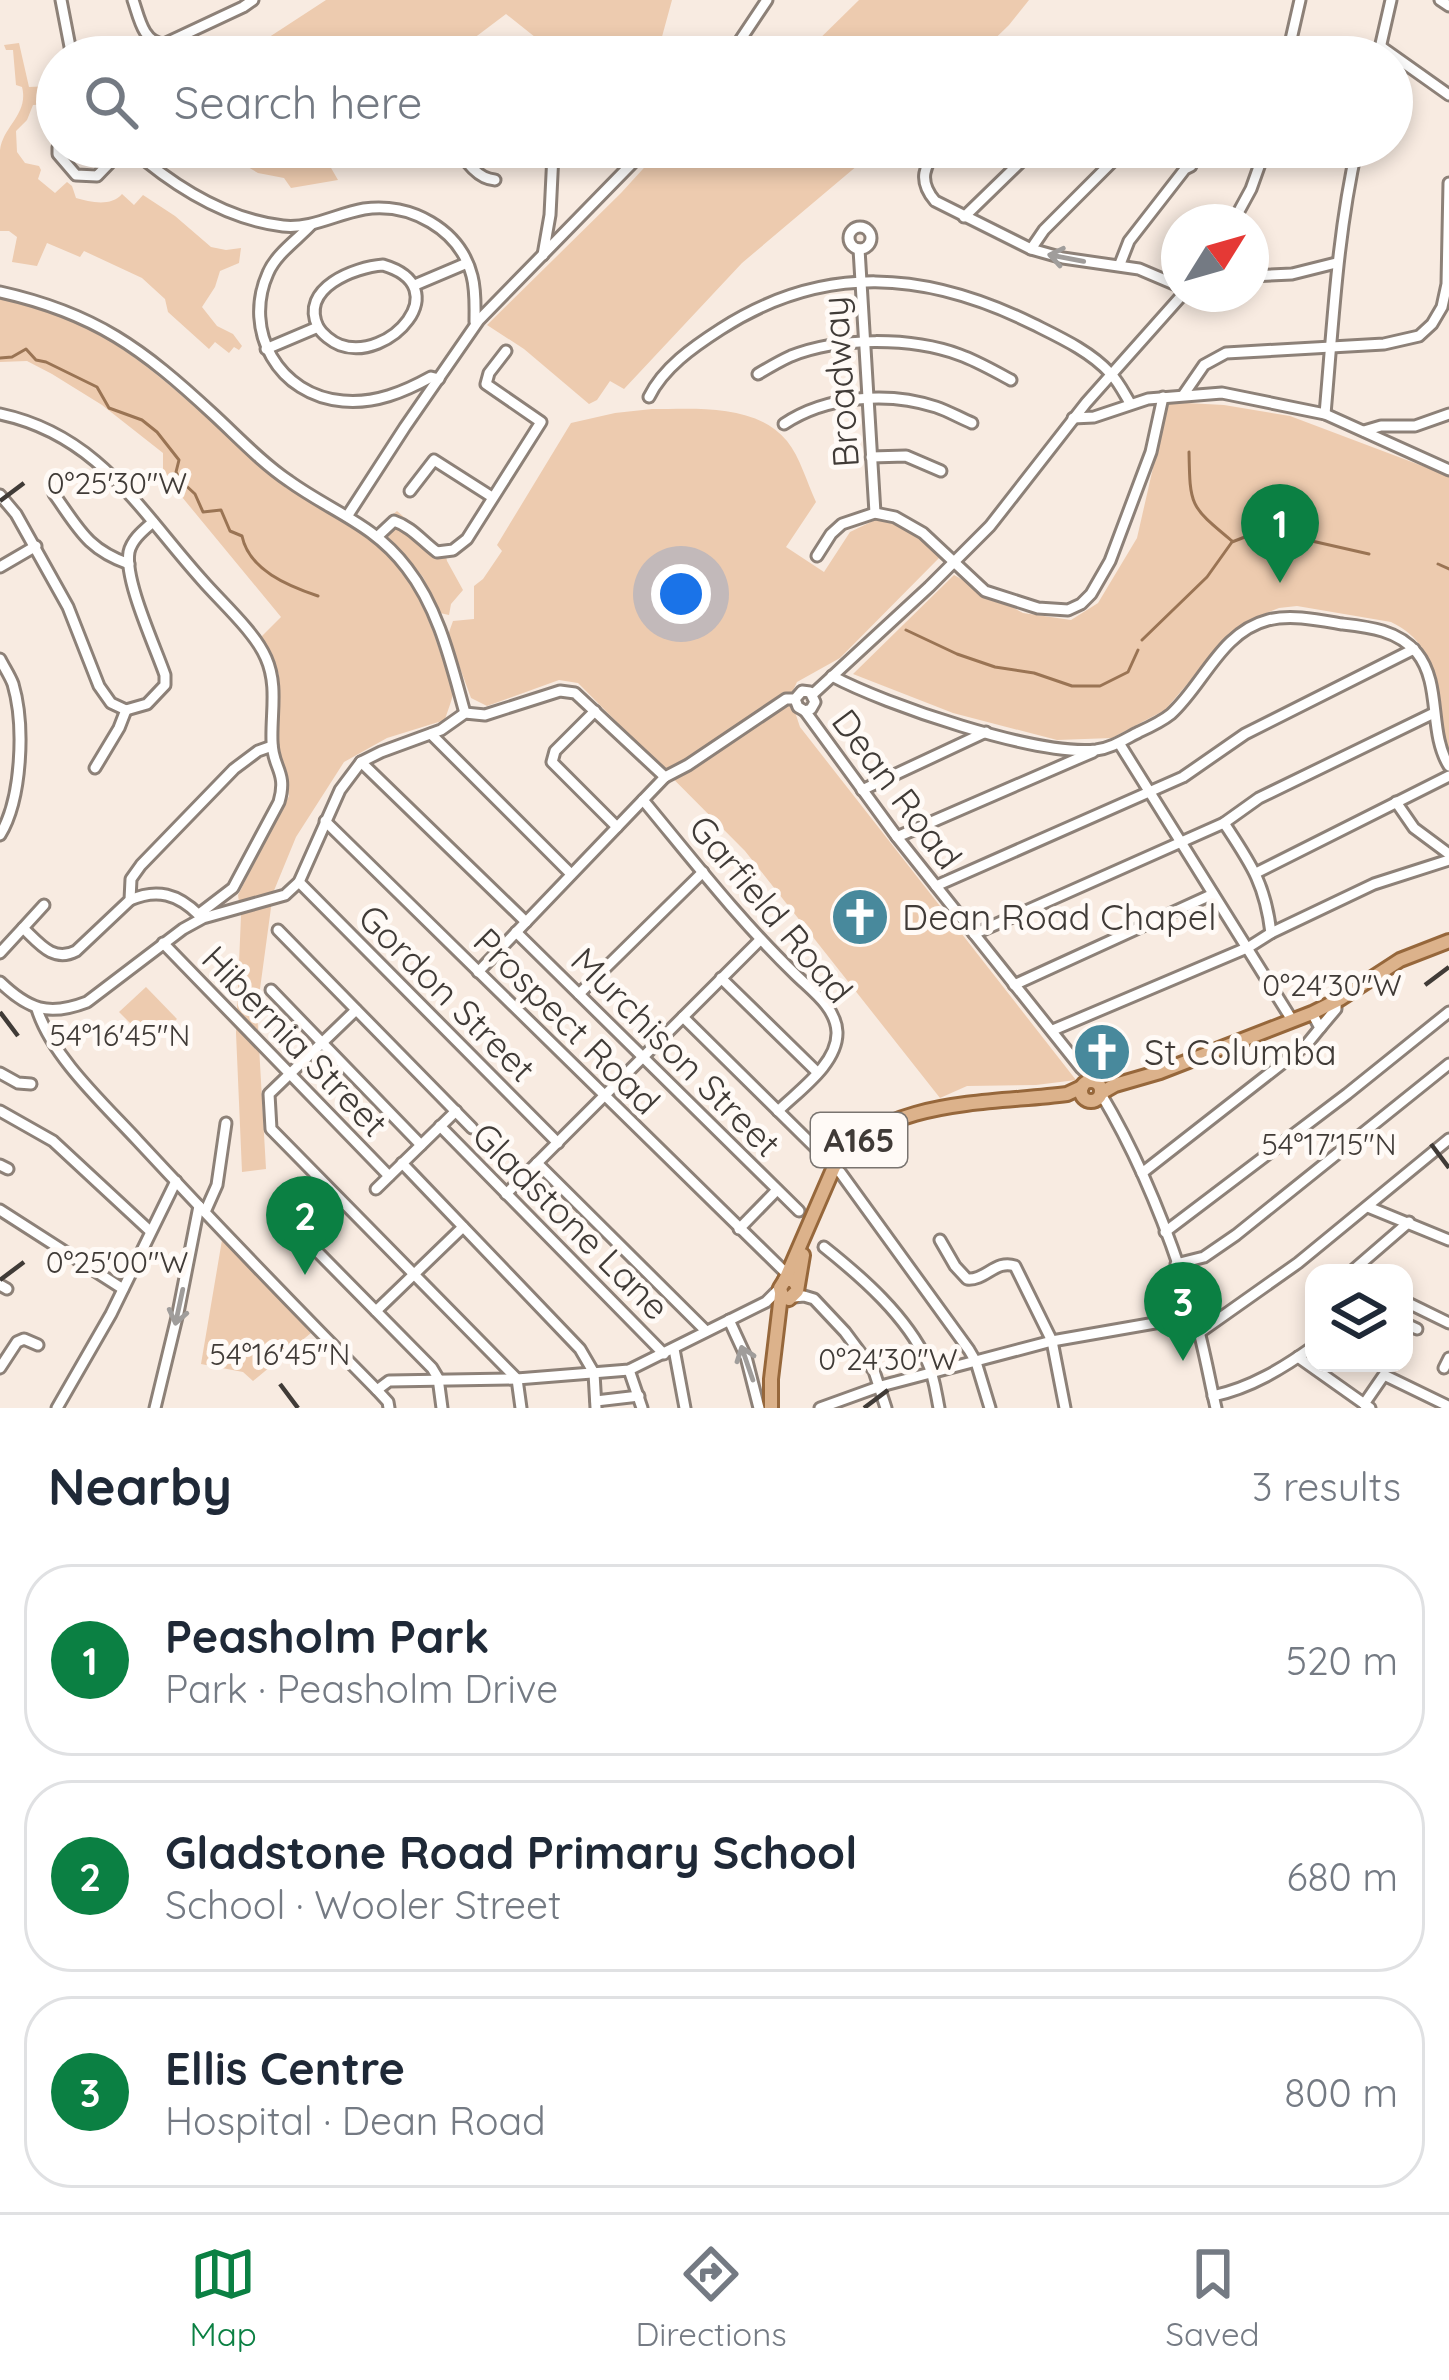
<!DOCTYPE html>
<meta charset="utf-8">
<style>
body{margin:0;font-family:Quicksand,sans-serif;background:#f6f6f7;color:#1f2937}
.controls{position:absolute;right:36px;bottom:36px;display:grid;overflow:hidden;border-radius:24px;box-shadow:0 6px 18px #0003}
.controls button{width:108px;height:108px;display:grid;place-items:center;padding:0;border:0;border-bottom:3px solid #e0e1e3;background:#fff;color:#1f2937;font:60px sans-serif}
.compass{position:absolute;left:1161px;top:204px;width:108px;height:108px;border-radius:50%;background:#fff;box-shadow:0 6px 18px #0003;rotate:53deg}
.you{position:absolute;left:681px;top:594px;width:42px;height:42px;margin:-30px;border:9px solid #fff;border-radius:50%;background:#1a73e8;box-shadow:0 0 0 18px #1a73e833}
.badge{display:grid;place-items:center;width:78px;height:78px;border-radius:50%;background:#0b8043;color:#fff;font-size:39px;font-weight:700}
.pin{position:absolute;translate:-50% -99px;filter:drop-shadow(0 3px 6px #0008)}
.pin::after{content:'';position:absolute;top:63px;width:42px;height:36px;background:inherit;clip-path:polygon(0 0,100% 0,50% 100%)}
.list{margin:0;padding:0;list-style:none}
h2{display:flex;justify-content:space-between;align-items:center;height:156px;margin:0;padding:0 48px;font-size:51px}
h2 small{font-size:39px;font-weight:400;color:#747a83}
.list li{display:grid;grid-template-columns:78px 1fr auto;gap:36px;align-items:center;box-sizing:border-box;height:192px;margin:0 24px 24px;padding:0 24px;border:3px solid #e0e1e3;border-radius:48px}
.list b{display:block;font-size:45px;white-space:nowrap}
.list p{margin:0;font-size:39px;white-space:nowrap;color:#747a83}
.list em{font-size:39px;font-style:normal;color:#747a83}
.icon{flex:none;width:66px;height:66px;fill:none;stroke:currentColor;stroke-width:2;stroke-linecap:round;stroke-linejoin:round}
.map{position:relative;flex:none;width:1449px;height:1408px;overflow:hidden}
.search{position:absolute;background:#fff;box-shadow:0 6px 18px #0003;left:36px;right:36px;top:36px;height:132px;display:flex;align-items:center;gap:30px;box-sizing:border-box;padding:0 42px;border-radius:66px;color:#747a83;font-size:45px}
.sheet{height:804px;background:#fff}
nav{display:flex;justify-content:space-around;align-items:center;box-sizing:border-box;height:168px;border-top:3px solid #e0e1e3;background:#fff;font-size:33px;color:#747a83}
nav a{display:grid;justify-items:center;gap:6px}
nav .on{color:#0b8043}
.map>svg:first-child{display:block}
.green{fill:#edcbaf}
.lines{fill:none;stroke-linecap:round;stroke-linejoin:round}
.stream{stroke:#9a7454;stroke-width:3}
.minor-casing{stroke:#8d8178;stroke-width:15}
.major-casing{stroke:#96673b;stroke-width:18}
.minor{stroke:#fff;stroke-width:9}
.major{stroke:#dcb28b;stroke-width:12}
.oneway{stroke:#a09d9b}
.ticks{fill:none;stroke:#403b37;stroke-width:4.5}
.labels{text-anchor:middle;stroke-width:10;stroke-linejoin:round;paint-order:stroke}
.shield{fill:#fffaf6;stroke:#797470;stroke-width:3}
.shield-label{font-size:33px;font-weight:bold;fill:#403b37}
.street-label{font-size:36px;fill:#403b37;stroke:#fffaf6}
.poi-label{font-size:36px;fill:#403b37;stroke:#fffaf6;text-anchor:start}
.ticks-label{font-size:30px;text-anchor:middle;fill:#403b37;stroke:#fffaf6;stroke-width:10;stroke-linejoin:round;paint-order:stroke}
</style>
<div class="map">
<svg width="1449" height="1408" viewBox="0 0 1449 1408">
<rect width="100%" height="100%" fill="#f8ebe1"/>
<!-- green -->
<g class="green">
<polygon points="326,0 672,0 657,55 659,57 560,57 506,14 449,57 231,57 257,45"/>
<polygon points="859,0 1029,0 1009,25 976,57 801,57"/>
<path d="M19 43 29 87 51 86V90L56 91 54 104 33 105 27 120 16 131 17 152 25 163 39 166 41 170 38 179 55 193 67 182 72 186 76 198C90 202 111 207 122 194L134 205 143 195 175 216 211 247 226 250 241 248 239 263 220 271 215 287 202 307 217 326 233 334 242 346 239 350 234 347 229 353 215 342 209 349 168 312 165 299 142 278 84 251 80 257 47 243 37 266 12 262 17 237 9 231H0C0 204 0 176 0 150 3 126 29 114 22 87L16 85 13 50H6L4 45Z"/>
<polygon points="214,147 319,147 338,180 291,188 284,178 258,173"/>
<polygon points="663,147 891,147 886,157 877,149 742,263 624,389 610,381 597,400 589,404 524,349 487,325 621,193"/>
<path d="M0 299C119 317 192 411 281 482 305 502 335 511 360 529 405 560 426 607 442 658 446 668 453 683 453 693 452 701 447 712 445 720L387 738 344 762 296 837 273 893 257 1011 266 1169 242 1172 236 1033 241 916 238 895 289 796 278 746 279 675 272 654 261 637 281 617 163 474V453L102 405 52 374 27 361 0 362Z"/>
<path d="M1168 402 1224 405 1290 416 1449 476V755C1430 705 1449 650 1391 622L1297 606 1279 608 1264 614 1213 654 1165 710 1112 738 1057 740 953 713 853 674 954 575 1023 613 1071 620 1098 603 1137 538Z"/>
<path d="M652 409C696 409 755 403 787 441 800 457 807 483 816 502L786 547 824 572 850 532 877 519 904 526 941 556 840 658 797 682 790 697 800 727 1076 1080 1036 1085 967 1086 940 1098 745 851 578 683 559 680 487 706 471 698 448 635 453 621 474 619V586L483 579 502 551 497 545 571 423 615 413Z"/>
<polygon points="397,511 432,542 444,546 447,561 463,590 451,604 449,615 440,613 423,577 379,526"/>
<polygon points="146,987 177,1019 151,1044 119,1012"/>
<polygon points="222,1240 311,1333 253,1381 243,1372 201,1364"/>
</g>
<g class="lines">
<!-- stream -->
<g class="stream">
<path d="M0 358 12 357 26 349 36 360 46 362 97 387 109 408 142 420 157 432 179 460 176 472 180 480 195 494 203 512 221 510 230 531 242 536C249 570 288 586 318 596"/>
<path d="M1189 452C1190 507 1190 506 1232 541"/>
<polyline points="1438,564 1449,569"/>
<polyline points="906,630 957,654 995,667 1034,673 1072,686 1100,686 1128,672 1138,650"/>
<polyline points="1142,640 1207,577 1232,542 1250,535 1281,534 1369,554"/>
</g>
<defs>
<g id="minor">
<polyline points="61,0 72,57"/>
<path d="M133 0C139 17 143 43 164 44L243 7 253 0"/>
<polyline points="1440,0 1449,6"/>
<polyline points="1380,46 1449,95"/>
<polyline points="729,57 767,0"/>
<polyline points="1038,57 1054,57"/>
<polyline points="1287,57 1300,0"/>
<polyline points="1378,57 1391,0"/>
<polyline points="58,147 58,154 76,175 97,176 125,147"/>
<path d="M129 147C172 185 224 219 283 226 312 229 336 214 364 209 410 202 460 229 472 276 476 291 475 307 475 322"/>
<path d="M460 147C464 162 479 179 495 180"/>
<path d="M941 147C923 165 918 181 935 201L1031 249 1063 258 1139 269 1179 286"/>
<polyline points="356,153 359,147"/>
<polyline points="964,217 1036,147"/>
<polyline points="1233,222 1251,189 1266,147"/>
<path d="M311 225C297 240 276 254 268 273 242 331 279 396 343 401 375 404 404 392 431 377L439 379"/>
<circle cx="860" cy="238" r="11"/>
<polyline points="859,249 875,513"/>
<polyline points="1031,249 1044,230 1122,152"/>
<polyline points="543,255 550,215 553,154 550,147"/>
<polyline points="1120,264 1129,241 1185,169 1191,166"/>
<path d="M383 265C458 287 389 363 340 345 332 342 322 334 318 327 299 288 355 267 383 265Z"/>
<polyline points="1251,276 1292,274 1336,263"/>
<polyline points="415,285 467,263"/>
<path d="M0 292C95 313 143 349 213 414 238 437 261 462 289 481 332 512 374 524 407 568 439 609 451 663 465 713"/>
<polyline points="266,349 318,327"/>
<path d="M758 374C768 368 780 361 791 356 839 337 911 337 960 355 977 361 994 371 1011 380"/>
<polyline points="1184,394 1204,365 1226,353 1384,344 1419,336 1432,324 1442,307 1447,284 1449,183"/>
<path d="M649 397C663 368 693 347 721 329 824 263 926 271 1033 324 1059 337 1090 351 1110 373 1118 381 1124 393 1130 403"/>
<path d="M0 414C99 435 140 511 202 580 221 602 255 632 266 658 278 685 271 713 272 741 272 768 288 771 279 802L233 888 199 914"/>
<path d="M1325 414C1333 324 1337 235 1357 147"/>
<polyline points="1073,418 1094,417 1148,399 1222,393 1325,414 1449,470"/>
<path d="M784 424C826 396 888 391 936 407 948 411 960 418 972 423"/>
<polyline points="1364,431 1381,426 1415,426 1449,414"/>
<polyline points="871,457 906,456 941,471"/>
<polyline points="410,491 434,460 492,497"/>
<path d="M54 494C79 529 87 549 129 564"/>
<polyline points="0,495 16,514 68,607 99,686 111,703 126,710"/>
<polyline points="348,515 405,427 479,320 648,147"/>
<path d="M378 536 394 521C412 527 422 541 437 552L453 550 467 539 541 422 486 384 489 373 506 351"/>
<polyline points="817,556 831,534 842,524 875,513 895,517 923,533 985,591 1038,608 1068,610 1081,604 1091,594 1110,561 1151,452 1163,397"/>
<polyline points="0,567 36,546"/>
<path d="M0 659C4 667 10 676 13 684 25 725 22 799 0 835"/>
<path d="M832 676C886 705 1036 756 1096 750 1112 748 1125 739 1139 732 1150 727 1161 722 1171 714 1204 684 1221 632 1268 620 1291 614 1319 620 1342 624 1369 627 1398 630 1417 653 1442 684 1428 732 1449 766"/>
<polyline points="813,694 929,587 990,526 1086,403 1183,294"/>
<path d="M126 710 147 704 165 685V675C155 646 124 580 129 552 132 539 144 530 153 522"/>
<polyline points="595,711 555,751 552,762 617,827"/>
<polyline points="805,711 897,837 1081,1068 1096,1082"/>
<polyline points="431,734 571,874"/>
<polyline points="1119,743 1292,1020"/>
<polyline points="361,762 526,922"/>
<polyline points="95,768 119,728 126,710"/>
<polyline points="862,790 986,732"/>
<path d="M643 800C692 859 739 920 795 974 811 990 836 1007 837 1032 838 1064 798 1091 778 1111"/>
<polyline points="1396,802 1414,828 1449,854"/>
<polyline points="325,821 788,1275"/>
<path d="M1224 823C1251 864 1265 883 1271 933"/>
<polyline points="897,837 1093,752"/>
<polyline points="1256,873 1449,776"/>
<polyline points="299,882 558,1143"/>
<polyline points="936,886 1183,777 1245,734 1414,649"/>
<path d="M130 900C157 888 178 894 199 915"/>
<polyline points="23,928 44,905"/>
<polyline points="278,930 472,1128"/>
<polyline points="516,932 799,1211"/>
<polyline points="974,934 1224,823 1259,798 1434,713"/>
<polyline points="163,943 389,1176"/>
<path d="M0 953 23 928C39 943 53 963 76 951L130 900 131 879 141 865 234 769 258 751 272 746"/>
<polyline points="478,972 665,777"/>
<polyline points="721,978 817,1072"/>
<path d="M0 982C28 1009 48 1017 87 1002L183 929 203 918 285 895 299 882 340 790 361 762 381 752 441 730 465 713 485 715 560 691 575 693 665 777 688 765 786 699H795L802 691 810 692 815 702 811 709 805 711 798 707 795 699"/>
<polyline points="1014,985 1213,894"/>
<polyline points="271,990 421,1145"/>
<polyline points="579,994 703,872"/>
<path d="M37 1009C52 1057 104 1104 138 1141 216 1225 296 1308 377 1390L388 1402 389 1408"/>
<polyline points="356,1010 269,1094 271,1129 517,1379 521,1408"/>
<polyline points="683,1017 840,1172 969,1350 976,1362 990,1408"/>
<polyline points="1320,1028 1336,1009 1336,1001"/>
<polyline points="1053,1030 1249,947 1271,933 1374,884 1449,860"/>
<polyline points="0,1073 18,1083 31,1084"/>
<path d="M1101 1094C1141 1161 1173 1243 1195 1317 1204 1347 1209 1378 1216 1408"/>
<polyline points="0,1111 53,1141 150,1231"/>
<polyline points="440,1126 664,1354"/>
<polyline points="402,1163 580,1349 594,1373 596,1408"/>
<polyline points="537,1163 706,1331"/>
<polyline points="0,1165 8,1169"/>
<polyline points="1142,1173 1307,1044 1320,1028 1312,1013"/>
<polyline points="376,1189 456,1111"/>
<polyline points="506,1194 760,940"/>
<polyline points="1368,1207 1449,1240"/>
<polyline points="0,1210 123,1289"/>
<polyline points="205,1212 217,1185 226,1123"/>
<polyline points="739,1229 777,1190"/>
<polyline points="298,1232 432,1368 438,1378 442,1408"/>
<polyline points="1165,1232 1347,1094 1449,1012"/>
<path d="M940 1240 955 1266 967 1279C985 1281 996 1259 1015 1266L1052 1341 1065 1408"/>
<path d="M824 1247C863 1278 906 1316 927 1361 934 1375 936 1393 939 1408"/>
<polyline points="1176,1264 1204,1257 1236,1235 1449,1064"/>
<polyline points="1350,1273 1409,1222"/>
<polyline points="0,1285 7,1289"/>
<polyline points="794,1297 804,1296 814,1299 845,1332 874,1371 886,1408"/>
<polyline points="1404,1301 1449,1323"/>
<polyline points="376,1311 463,1227"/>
<polyline points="729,1320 746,1357 759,1408"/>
<polyline points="1404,1323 1417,1329"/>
<polyline points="1199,1333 1298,1263 1449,1139"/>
<polyline points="674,1349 685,1408"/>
<polyline points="1298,1357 1370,1408"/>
<polyline points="0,1368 17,1342 24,1339 38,1345"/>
<polyline points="1444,1368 1449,1358"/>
<polyline points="629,1370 642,1408"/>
<polyline points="377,1390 389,1381 517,1379 629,1370 766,1302 780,1288"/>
<path d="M1213 1396C1251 1388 1283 1368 1314 1346"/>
<polyline points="596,1401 639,1396"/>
<polyline points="1364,1404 1384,1375 1448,1406"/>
<polyline points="57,1408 111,1314 176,1181"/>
<polyline points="155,1408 178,1313 199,1206"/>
<polyline points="820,1408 881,1386 1052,1341 1195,1316"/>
</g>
<g id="major">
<circle cx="1091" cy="1091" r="10"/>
<polyline points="1101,1093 1115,1085 1160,1072 1312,1013 1340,999 1400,960 1449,941"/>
<path d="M785 1280 834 1167C881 1097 993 1104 1067 1094L1082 1087"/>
<polyline points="797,1286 793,1280 785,1280 780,1288 782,1296 789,1299 797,1291 803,1255"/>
<polyline points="771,1408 771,1379 781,1295"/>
</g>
</defs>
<!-- minor casing -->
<use href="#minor" class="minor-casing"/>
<!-- major casing -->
<use href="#major" class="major-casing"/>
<!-- minor -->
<use href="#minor" class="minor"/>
<!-- major -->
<use href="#major" class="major"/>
</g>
<!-- one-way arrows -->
<defs><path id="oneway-shaft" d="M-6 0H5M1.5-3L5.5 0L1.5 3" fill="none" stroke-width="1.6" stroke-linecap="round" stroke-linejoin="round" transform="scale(3)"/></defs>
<g class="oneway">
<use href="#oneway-shaft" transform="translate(1066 258) rotate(-169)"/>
<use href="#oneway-shaft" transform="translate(179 1307) rotate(102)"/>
<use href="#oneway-shaft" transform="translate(747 1363) rotate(-109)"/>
</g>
<!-- ticks -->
<path class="ticks" d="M0 501 24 483M1425 985 1449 967M0 1012 18 1036M1431 1144 1449 1168M0 1280 24 1262M280 1384 298 1408M864 1408 888 1390"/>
<!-- icons -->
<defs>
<symbol id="church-disc" viewBox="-11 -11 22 22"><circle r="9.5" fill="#48899c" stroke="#fffaf6"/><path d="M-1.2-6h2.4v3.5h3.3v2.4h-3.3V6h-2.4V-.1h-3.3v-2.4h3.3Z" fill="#fff"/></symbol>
</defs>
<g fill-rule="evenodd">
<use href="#church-disc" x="827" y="884" width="66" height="66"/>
<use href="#church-disc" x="1069" y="1019" width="66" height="66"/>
</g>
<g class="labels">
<!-- shield labels -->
<rect class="shield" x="811" y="1113" width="96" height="54" rx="9"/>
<g class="shield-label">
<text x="859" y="1152">A165</text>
</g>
<!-- street labels -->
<g class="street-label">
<text transform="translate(840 382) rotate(-94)" y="13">Broadway</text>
<text transform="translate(897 789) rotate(53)" y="13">Dean Road</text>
<text transform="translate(771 909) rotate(50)" y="13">Garfield Road</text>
<text transform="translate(447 993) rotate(45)" y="13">Gordon Street</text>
<text transform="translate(567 1021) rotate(45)" y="13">Prospect Road</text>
<text transform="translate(295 1041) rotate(46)" y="13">Hibernia Street</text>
<text transform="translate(676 1052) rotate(45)" y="13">Murchison Street</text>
<text transform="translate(571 1221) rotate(45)" y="13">Gladstone Lane</text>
</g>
<!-- poi labels -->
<g class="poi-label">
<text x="902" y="930">Dean Road Chapel</text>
<text x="1144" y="1065">St Columba</text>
</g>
</g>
<g class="ticks-label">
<text x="117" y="494">0°25'30"W</text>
<text x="1332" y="996">0°24'30"W</text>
<text x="120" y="1046">54°16'45"N</text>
<text x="1329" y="1155">54°17'15"N</text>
<text x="117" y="1273">0°25'00"W</text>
<text x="280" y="1365">54°16'45"N</text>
<text x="888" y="1370">0°24'30"W</text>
</g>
</svg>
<div class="controls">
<button><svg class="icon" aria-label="layers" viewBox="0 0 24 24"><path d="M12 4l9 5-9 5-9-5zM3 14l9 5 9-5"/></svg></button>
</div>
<svg class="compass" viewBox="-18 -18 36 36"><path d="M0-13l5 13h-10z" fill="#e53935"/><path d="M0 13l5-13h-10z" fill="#747a83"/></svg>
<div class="you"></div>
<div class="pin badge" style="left:1280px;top:583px">1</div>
<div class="pin badge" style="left:305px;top:1275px">2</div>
<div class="pin badge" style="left:1183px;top:1361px">3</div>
<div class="search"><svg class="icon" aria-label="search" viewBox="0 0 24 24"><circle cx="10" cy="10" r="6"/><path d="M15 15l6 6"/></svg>Search here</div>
</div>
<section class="sheet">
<h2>Nearby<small>3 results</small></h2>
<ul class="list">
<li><span class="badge">1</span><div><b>Peasholm Park</b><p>Park · Peasholm Drive</p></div><em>520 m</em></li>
<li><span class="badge">2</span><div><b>Gladstone Road Primary School</b><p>School · Wooler Street</p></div><em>680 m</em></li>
<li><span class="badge">3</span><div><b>Ellis Centre</b><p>Hospital · Dean Road</p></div><em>800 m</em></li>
</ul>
</section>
<nav>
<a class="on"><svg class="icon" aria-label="map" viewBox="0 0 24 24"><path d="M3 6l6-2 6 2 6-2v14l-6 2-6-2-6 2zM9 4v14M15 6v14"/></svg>Map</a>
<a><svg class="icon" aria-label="directions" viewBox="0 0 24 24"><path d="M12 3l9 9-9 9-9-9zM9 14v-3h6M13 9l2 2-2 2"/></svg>Directions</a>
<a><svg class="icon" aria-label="saved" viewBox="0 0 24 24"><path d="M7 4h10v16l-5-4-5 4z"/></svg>Saved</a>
</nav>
